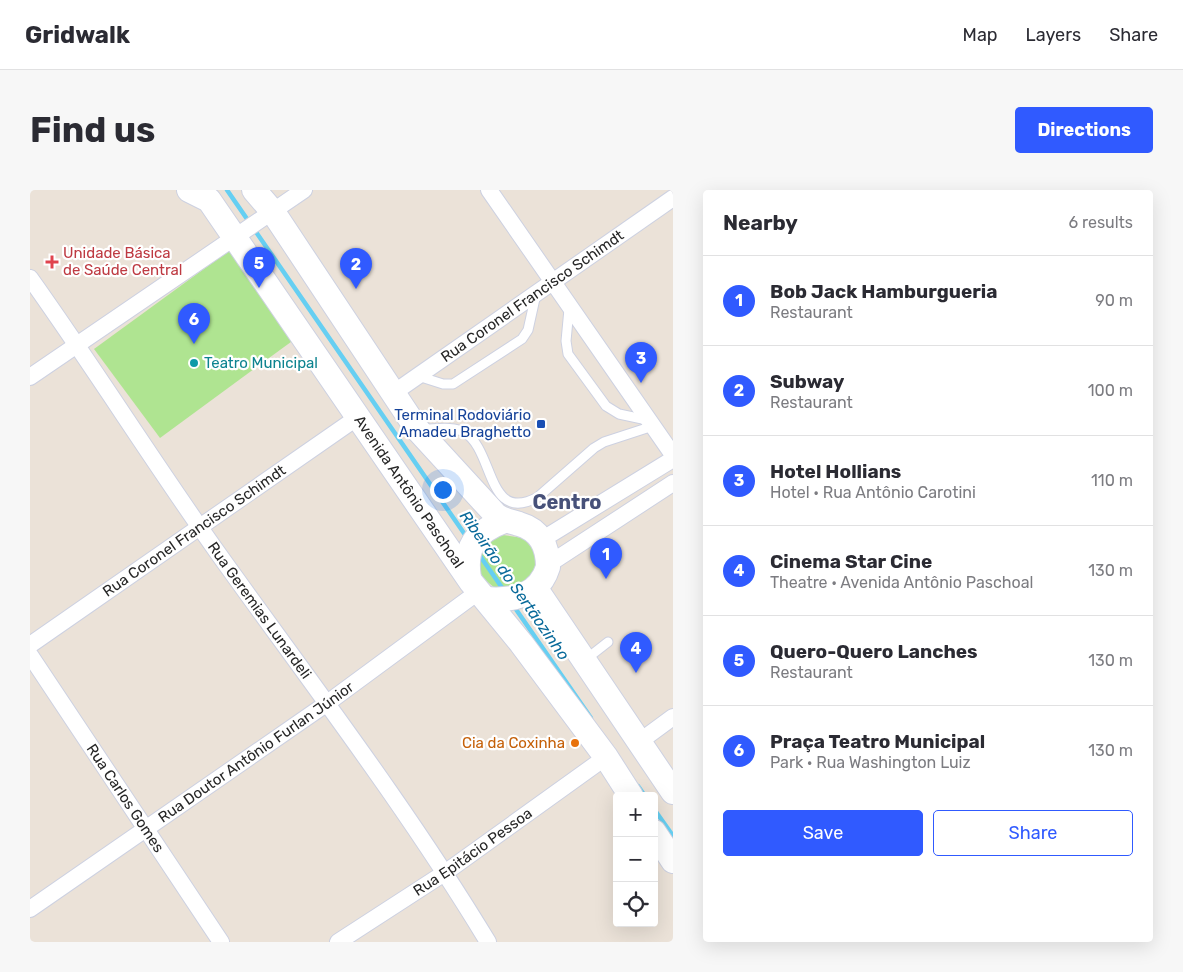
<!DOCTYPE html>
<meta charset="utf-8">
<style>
body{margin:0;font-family:Rubik,sans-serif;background:#f7f7f7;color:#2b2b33}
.controls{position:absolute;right:15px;bottom:15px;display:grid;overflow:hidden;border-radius:5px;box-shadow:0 5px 20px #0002}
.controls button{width:45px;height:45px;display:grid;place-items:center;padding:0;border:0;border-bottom:1px solid #e1e1e2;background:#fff;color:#2b2b33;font:25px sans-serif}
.you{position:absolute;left:412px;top:299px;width:18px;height:18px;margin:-12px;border:4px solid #fff;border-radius:50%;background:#1a73e8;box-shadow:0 0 0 8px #1a73e833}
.badge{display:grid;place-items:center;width:32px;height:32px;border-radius:50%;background:#305aff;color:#fff;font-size:16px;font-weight:700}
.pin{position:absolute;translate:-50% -41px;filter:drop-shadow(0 1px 2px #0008)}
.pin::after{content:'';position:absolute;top:26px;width:18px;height:15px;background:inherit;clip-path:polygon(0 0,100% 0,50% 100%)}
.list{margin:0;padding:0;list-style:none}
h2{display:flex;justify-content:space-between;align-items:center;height:65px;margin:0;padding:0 20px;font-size:21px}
h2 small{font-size:16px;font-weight:400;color:#7c7c81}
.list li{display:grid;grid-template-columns:32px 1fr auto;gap:15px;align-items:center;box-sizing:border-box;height:90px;padding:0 20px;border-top:1px solid #e1e1e2}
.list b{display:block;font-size:19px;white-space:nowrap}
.list p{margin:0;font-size:16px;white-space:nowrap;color:#7c7c81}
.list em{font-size:16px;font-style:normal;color:#7c7c81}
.actions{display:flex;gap:10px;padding:15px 20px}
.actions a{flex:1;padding:11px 0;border:1px solid #305aff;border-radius:5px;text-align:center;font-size:18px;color:#305aff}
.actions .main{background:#305aff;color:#fff}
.icon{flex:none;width:28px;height:28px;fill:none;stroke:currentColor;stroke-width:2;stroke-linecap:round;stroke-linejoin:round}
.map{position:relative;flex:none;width:643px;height:752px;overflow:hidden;border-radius:5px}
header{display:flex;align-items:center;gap:30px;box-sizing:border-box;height:70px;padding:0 25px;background:#fff;border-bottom:1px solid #e1e1e2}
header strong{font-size:24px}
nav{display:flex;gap:28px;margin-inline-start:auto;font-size:18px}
.intro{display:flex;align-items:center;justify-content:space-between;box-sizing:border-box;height:120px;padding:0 30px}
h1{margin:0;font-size:35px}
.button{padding:12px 22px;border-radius:5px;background:#305aff;color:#fff;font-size:18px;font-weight:700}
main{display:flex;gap:30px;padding:0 30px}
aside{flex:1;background:#fff;border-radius:5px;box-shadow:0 5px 20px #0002}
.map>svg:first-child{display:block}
.green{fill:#afe491}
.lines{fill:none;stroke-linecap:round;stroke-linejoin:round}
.stream{stroke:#66cff2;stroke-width:4.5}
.lane-casing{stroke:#cdd1e1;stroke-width:11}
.street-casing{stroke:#cdd1e1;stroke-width:18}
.secondary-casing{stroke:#cdd1e1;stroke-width:26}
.lane{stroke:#fff;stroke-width:9}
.street{stroke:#fff;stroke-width:16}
.secondary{stroke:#fff;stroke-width:24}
.health-dot{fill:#e0444e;stroke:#fff;stroke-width:2}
.culture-dot{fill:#0f9aa8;stroke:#fff;stroke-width:2}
.transit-dot{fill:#1a4fb4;stroke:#fff;stroke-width:2}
.food-dot{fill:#e8710a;stroke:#fff;stroke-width:2}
.labels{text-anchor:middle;stroke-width:4.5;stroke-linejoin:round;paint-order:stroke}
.health-label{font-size:15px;fill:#be3a42;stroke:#fff;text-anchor:start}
.street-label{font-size:15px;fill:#272727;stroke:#fff}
.culture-label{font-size:15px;fill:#0d838f;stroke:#fff;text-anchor:start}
.transit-label{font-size:15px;fill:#164399;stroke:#fff;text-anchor:end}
.food-label{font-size:15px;fill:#c56008;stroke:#fff;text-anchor:end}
.water-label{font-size:16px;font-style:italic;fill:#096a9a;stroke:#fff}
.district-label{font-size:20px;font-weight:bold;fill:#475179;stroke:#fff}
</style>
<header>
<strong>Gridwalk</strong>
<nav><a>Map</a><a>Layers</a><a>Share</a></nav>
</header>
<div class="intro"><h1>Find us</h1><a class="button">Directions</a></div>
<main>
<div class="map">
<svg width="643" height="752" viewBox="0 0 643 752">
<rect width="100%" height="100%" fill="#ebe2d8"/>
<!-- green -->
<g class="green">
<polygon points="204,57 265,149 130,248 64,159"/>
<path d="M473 345 493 348 507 362 509 382 488 399H466L447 383C449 363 453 352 473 345Z"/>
</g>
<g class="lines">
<!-- stream -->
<g class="stream">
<polyline points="197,0 438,349"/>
<polyline points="448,363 475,402"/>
<polyline points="483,415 561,528"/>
<polyline points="608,596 615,606"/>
<polyline points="624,619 643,646"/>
</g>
<defs>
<g id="lane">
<polyline points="539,119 536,151 538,164 576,216 589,224 617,230"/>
<polyline points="388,186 413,194 423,194 492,149 498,140 506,104"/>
<path d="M393 239C405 239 424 236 434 242 465 260 456 335 508 307L564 258 574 252 623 236"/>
<polyline points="555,470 578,452"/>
</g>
<g id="street">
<polyline points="459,0 643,265"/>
<path id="s1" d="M0 88C65 179 125 275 190 366 281 493 377 618 458 752"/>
<polyline points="0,187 274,0"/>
<path id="s2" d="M362 204 643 8"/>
<polyline points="513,349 643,269"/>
<polyline points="519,374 643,293"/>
<path id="s3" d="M0 455 328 227"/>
<path id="s4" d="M0 465 191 752"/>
<polyline points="609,552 643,527"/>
<path id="s5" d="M0 719 296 514 448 402"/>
<path id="s6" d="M308 752 416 682 576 567"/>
</g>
<g id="secondary">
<path id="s7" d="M159 0 179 10 441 392 491 453 576 567 601 606"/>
<path d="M224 0 243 22 387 239 466 325C474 331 480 331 489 334 510 340 518 356 518 377 509 406 484 411 456 409"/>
<path d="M439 388C434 357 445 342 474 331"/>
<polyline points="506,399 643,602"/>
<polyline points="624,642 643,671"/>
</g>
</defs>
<!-- lane casing -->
<use href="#lane" class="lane-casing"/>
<!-- street casing -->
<use href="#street" class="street-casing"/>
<!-- secondary casing -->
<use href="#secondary" class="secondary-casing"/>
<!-- lane -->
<use href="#lane" class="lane"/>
<!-- street -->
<use href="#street" class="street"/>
<!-- secondary -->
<use href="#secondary" class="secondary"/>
</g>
<!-- markers -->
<path class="health-dot" d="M19.5 64.5h5v5h5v5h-5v5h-5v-5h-5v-5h5z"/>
<circle class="culture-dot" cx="164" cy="173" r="5"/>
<rect class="transit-dot" x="506" y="229" width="10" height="10" rx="2.5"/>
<circle class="food-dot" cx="545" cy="553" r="5"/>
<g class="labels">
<!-- health labels -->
<g class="health-label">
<text x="33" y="68">Unidade Básica<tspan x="33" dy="17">de Saúde Central</tspan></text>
</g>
<!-- street labels -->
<g class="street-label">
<text dy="5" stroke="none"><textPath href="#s2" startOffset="171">Rua Coronel Francisco Schimdt</textPath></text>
<text dy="5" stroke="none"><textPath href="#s7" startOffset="376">Avenida Antônio Paschoal</textPath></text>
<text dy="5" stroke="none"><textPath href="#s3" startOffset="200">Rua Coronel Francisco Schimdt</textPath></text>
<text dy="5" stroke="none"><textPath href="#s1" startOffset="404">Rua Geremias Lunardeli</textPath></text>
<text dy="5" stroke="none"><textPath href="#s5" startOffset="275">Rua Doutor Antônio Furlan Júnior</textPath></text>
<text dy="5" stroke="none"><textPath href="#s4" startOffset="172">Rua Carlos Gomes</textPath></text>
<text dy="5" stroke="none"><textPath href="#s6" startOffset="162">Rua Epitácio Pessoa</textPath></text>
</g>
<!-- culture labels -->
<g class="culture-label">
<text x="174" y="178">Teatro Municipal</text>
</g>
<!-- transit labels -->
<g class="transit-label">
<text x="501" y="230">Terminal Rodoviário<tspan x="501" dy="17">Amadeu Braghetto</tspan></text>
</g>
<!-- food labels -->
<g class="food-label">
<text x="535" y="558">Cia da Coxinha</text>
</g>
<!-- water labels -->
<g class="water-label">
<text transform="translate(485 395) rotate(55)" y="6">Ribeirão do Sertãozinho</text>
</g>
<!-- district labels -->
<g class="district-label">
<text x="537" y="319">Centro</text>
</g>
</g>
</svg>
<div class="controls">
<button>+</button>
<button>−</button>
<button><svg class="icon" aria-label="locate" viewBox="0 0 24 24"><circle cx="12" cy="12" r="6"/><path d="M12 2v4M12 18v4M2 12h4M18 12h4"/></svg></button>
</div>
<div class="you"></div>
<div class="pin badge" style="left:576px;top:389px">1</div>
<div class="pin badge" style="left:326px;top:99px">2</div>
<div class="pin badge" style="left:611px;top:193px">3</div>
<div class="pin badge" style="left:606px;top:483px">4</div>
<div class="pin badge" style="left:229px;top:98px">5</div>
<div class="pin badge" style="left:164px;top:154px">6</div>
</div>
<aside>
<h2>Nearby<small>6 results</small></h2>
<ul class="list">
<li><span class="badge">1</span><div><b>Bob Jack Hamburgueria</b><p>Restaurant</p></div><em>90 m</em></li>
<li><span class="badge">2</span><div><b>Subway</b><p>Restaurant</p></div><em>100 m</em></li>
<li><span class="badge">3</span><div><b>Hotel Hollians</b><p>Hotel · Rua Antônio Carotini</p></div><em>110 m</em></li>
<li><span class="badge">4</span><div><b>Cinema Star Cine</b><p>Theatre · Avenida Antônio Paschoal</p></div><em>130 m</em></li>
<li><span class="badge">5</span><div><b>Quero-Quero Lanches</b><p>Restaurant</p></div><em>130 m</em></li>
<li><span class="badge">6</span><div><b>Praça Teatro Municipal</b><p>Park · Rua Washington Luiz</p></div><em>130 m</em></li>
</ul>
<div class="actions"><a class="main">Save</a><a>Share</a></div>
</aside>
</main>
